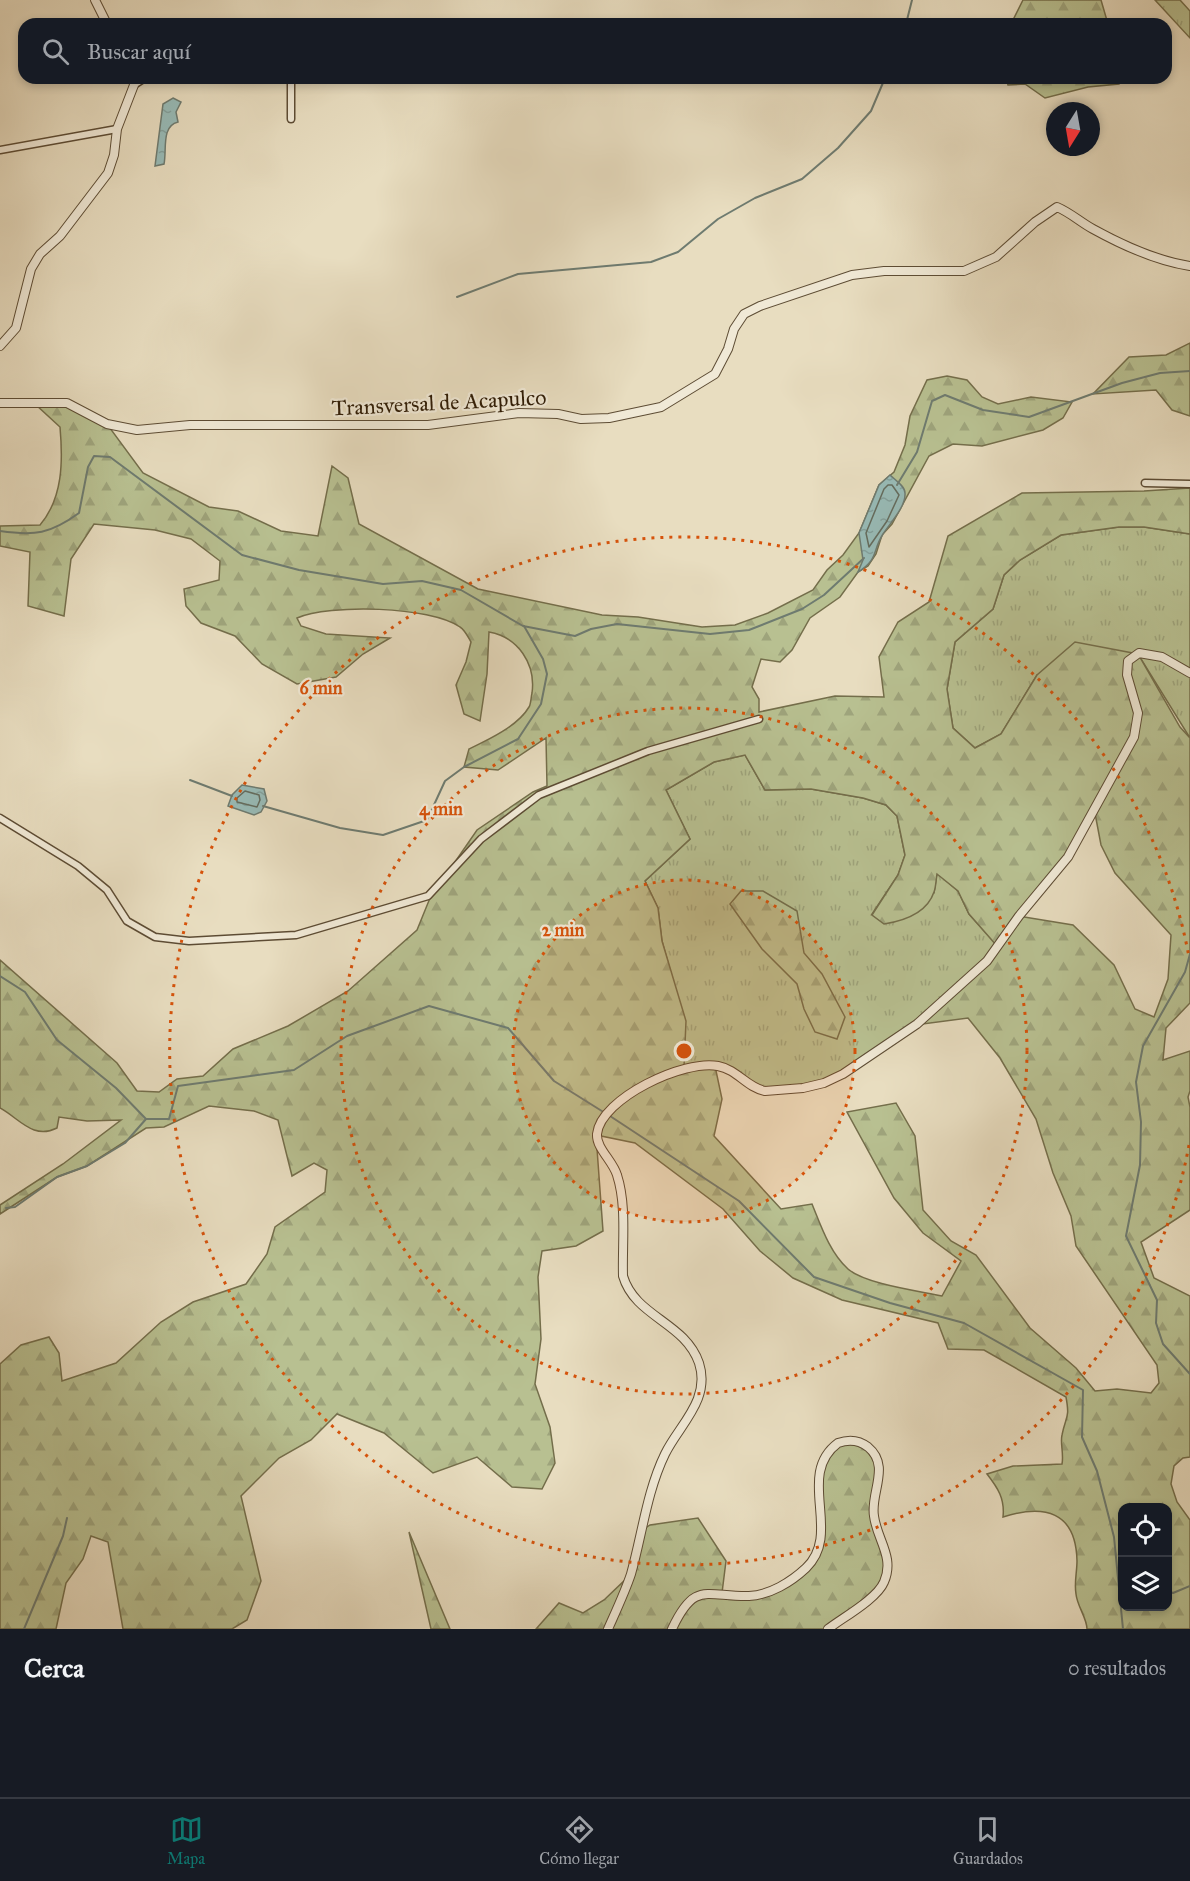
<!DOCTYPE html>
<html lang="es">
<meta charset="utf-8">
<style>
body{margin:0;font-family:"IM FELL Great Primer",serif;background:#20242c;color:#f1f3f6}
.controls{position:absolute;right:18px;bottom:18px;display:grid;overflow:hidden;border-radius:12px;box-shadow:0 3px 9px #0003}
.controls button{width:54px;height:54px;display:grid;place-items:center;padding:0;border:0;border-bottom:2px solid #363941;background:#171b24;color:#f1f3f6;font:30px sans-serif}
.compass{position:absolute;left:1046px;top:102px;width:54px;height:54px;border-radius:50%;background:#171b24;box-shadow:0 3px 9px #0003;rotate:191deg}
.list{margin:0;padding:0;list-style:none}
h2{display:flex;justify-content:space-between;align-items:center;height:78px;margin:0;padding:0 24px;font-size:26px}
h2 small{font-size:20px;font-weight:400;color:#9ea1a6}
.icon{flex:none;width:33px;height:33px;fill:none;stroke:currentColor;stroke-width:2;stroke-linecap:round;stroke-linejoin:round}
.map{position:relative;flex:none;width:1190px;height:1629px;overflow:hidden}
.search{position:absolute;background:#171b24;box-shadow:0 3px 9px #0003;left:18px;right:18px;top:18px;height:66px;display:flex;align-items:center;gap:15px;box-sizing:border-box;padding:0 21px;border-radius:18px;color:#9ea1a6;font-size:22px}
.sheet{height:168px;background:#171b24}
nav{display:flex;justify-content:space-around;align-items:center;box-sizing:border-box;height:84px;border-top:2px solid #363941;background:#171b24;font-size:16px;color:#9ea1a6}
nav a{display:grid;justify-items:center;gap:3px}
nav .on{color:#0f766e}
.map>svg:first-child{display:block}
.grass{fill:url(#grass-tufts);stroke:#746e4b;stroke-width:1.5}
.forest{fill:url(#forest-firs);stroke:#746e4b;stroke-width:1.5;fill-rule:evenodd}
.water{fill:url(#water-ripples);stroke:#6e7b70;stroke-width:1.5}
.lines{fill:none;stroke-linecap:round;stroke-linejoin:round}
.shore{stroke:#646c5e;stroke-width:1.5}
.stream{stroke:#6e7b70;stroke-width:2}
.minor-casing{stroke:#5d4c34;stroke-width:9}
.tertiary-casing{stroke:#5d4c34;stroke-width:10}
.minor{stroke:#f0e9d6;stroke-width:6}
.tertiary{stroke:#f0e9d6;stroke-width:8}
.ring{fill:none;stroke:#d6530b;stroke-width:3;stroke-dasharray:3 6}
.labels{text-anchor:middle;stroke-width:4.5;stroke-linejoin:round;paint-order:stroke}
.street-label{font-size:22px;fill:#2f1c05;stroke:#f0e9d6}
.centre{fill:#d6530b;stroke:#f0e9d6;stroke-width:3}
.ring-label{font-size:18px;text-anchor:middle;font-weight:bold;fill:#d6530b;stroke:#f0e9d6;stroke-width:4.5;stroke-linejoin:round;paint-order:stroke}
</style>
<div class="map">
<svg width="1190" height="1629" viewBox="0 0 1190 1629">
<defs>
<pattern id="grass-tufts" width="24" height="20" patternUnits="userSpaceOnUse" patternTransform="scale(1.5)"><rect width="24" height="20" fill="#b8c091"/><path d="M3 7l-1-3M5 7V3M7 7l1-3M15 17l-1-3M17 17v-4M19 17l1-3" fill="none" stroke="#9ea47c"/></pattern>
<pattern id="forest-firs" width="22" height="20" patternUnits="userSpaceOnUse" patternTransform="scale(1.5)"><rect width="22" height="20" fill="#b8c091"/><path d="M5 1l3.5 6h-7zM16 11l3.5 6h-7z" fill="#9ea47c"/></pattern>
<pattern id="water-ripples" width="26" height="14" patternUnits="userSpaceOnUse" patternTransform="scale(1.5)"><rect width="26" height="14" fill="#98bbb7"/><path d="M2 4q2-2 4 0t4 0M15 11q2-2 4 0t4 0" fill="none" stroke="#83a09c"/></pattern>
</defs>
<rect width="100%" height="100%" fill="#e8ddc0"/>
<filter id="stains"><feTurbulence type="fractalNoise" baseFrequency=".00333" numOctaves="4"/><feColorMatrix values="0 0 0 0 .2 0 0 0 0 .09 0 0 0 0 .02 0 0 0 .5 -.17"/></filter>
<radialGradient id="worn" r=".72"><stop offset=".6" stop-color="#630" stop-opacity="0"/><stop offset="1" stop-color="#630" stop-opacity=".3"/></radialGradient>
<!-- grass -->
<g class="grass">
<polygon points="1155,0 1180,0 1190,11 1190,38"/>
<polygon points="1119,527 1144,527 1190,534 1190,738 1138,654 1037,675 1001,734 975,748 953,728 947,689 955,642 993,609 1004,575 1020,560 1061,535"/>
<polygon points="745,755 765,790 811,789 863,798 886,805 897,816 905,855 898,875 872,914 934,893 937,873 958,891 969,914 998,946 915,1025 824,1083 765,1091 728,1068 684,1067 672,977 662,941 658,908 645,881 690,839 666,790 714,762"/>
</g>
<!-- forest -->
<g class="forest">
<polygon points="1023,0 1101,0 1108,24 1011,24"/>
<polygon points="1006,78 1120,78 1119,84 1088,87 1045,98 1025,84 1008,85"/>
<polygon points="1190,343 1190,416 1172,410 1156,390 1093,394 1129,357 1166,355"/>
<path d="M947 376 967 380 982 397 998 404 1031 397 1072 402 1063 418 1043 430 982 446 953 444 929 456 892 524 882 535 876 554 868 566 858 572 840 597 810 618 792 650 780 662 761 659 752 687 759 699V712L835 696 884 697 879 657 898 622 929 602 948 536 1022 493 1144 491 1190 488V534L1144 527H1119L1061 535 1020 560 1004 575 993 609 955 642 947 689 953 728 975 748 1001 734 1037 675 1075 642 1138 654 1180 727 1190 738V1003L1166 1028 1163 1060 1190 1051V1091L1188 1097 1190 1107V1210L1141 1242 1154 1278 1190 1296V1457L1183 1458 1174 1466 1171 1484 1177 1502 1190 1520V1629H1087C1087 1618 1077 1606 1076 1594 1074 1583 1077 1572 1077 1561 1076 1511 1044 1504 1003 1517 1005 1499 998 1488 987 1474L1013 1466 1062 1464C1064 1454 1060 1443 1062 1435 1066 1415 1070 1419 1066 1397L984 1350 948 1349 938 1323 842 1300 793 1278 760 1251 723 1209 635 1143 596 1135 603 1231 576 1246 542 1251 538 1277 541 1339 535 1384 550 1427 555 1463 542 1489 512 1487 477 1457 433 1473 384 1433 337 1414 311 1440 279 1458 241 1496 261 1581 247 1620 232 1629H123L108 1542 91 1536 83 1559 66 1583 56 1629H0V1364L21 1345 49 1337 59 1353 62 1381 116 1363 161 1322 193 1302 246 1284 267 1254 275 1227 325 1192 327 1170 314 1163 292 1176 278 1120 254 1111 209 1106 164 1127 146 1128 87 1166 57 1177 0 1214V1205L63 1164 121 1120 87 1121 59 1117 57 1128C33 1140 20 1119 0 1108V960L117 1063 137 1091 159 1092 177 1079 203 1076 233 1049 288 1026 348 991 417 930 430 898 477 830 533 792 547 786 546 738 498 770 464 767 469 749C488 740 518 726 529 707 531 704 531 697 532 693 536 664 518 637 489 632L487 674 480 721 464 714 456 685 466 662 471 642C468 637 465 630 460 627 430 606 329 604 297 618L301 626 326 634 390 638 363 654 336 677 297 684 262 664 235 636 201 623 186 606 184 589 219 580 220 561 191 539 155 530 94 524 71 559 64 616 28 606 30 552 0 546V526L40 525C63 498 63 461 60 427L34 403 54 401 107 424 143 473 209 507 238 511 281 531 318 536 332 466 348 478 359 524 478 589 602 615 638 617 702 627 735 625 768 613 813 590 827 570 843 555 859 533 879 485 894 472 905 445 910 416 927 380ZM745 755 765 790 811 789 863 798 886 805 897 816 905 855 898 875 872 915 884 924C903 921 927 913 934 892 936 887 936 879 937 874L958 891 969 914 997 946 915 1025 968 1018 1000 1058 1036 1119 1053 1173 1071 1216 1076 1246 1157 1365 1159 1383 1151 1393 1117 1389 1095 1391 1076 1368 1030 1328 976 1255 951 1241 923 1210 915 1136 896 1103 847 1112 894 1198 923 1233 961 1261 942 1296C919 1291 865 1284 848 1269 830 1253 821 1226 812 1204L781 1209 714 1136 722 1099 715 1066 684 1067 686 1021 662 941 658 908 645 881 690 839 666 790 714 762ZM1094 808 1101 845 1115 873 1171 935 1168 979 1154 1017 1135 1009 1114 965 1073 925 1018 916 1066 857ZM1122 1508H1168V1606H1122Z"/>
<polygon points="741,891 763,891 797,911 804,953 822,974 845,1017 837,1039 815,1032 804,1009 797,984 762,949 730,904"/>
<polygon points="836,1443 861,1444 877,1463 872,1497 886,1557 881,1585 826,1629 536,1629 559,1603 583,1613 604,1600 628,1577 641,1531 650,1525 698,1518 726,1561 722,1593 767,1592 805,1568 818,1544 817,1473"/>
<polygon points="409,1532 450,1629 431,1629"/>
</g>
<!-- water -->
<g class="water">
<path d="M173 98 181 102 176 112 178 122C161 126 167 150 164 164L155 166 163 104Z"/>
<path d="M890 475C895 480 905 486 905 493 906 507 890 523 883 534 872 551 879 559 858 572L863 560 859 533 879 485Z"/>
<polygon points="242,785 264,789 267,801 261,812 254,815 228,806 232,795"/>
</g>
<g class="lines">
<!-- shore -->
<g class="shore">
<polygon points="888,485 892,485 899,495 887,521 869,547 866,533 884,489"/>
<polygon points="245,791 259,795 260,800 257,807 237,802 237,798"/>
</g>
<!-- stream -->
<g class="stream">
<polyline points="906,24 912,0"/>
<polyline points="457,297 518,274 651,262 678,252 718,219 755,198 802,179 838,148 871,111 885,78"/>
<polyline points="897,485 917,452 932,401 945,395 983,410 1029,417 1122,383 1160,373 1190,371"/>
<path d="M0 531C35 536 50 534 79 513L88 467 94 456 110 457 242 555 299 570 383 584 422 581 461 590 523 626 575 636 591 629 617 624 710 634 749 630 802 609 824 595 864 558"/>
<polyline points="190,780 232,796"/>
<polyline points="263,806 340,828 383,835 427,820 445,781 464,767 518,739 541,704 547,674 543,659 524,626"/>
<polyline points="1190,954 1185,972 1143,1046 1136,1082 1141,1122 1140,1165 1126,1236 1157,1300 1156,1323 1163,1344 1190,1374"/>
<polyline points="0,976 25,992 57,1040 116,1088 146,1119 169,1119 178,1086 294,1070 347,1036 429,1006 508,1028 554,1081 605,1113"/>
<polyline points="610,1116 739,1201 814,1277 890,1303 964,1323 1083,1390 1082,1437 1097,1471 1114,1537 1123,1629"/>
<polyline points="6,1208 15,1207 57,1177 87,1166 125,1143 146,1119"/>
<polyline points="1168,1591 1173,1593 1190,1586"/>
<polyline points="24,1629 63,1536 67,1518"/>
</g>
<defs>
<g id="minor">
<polyline points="291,78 291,119"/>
<polyline points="134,85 145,78"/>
<polyline points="0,150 117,129"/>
<polyline points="1145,483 1190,484"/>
<polyline points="0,818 78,866 107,890 127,921 155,937 189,941 296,935 428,896 481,839 539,795 648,751 759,719"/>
</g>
<g id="tertiary">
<polyline points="95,0 107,24"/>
<polyline points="0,346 16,328 31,269 40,254 60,236 108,173 114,155 117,129 134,85 133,78"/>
<path d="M0 403H67L107 424 137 430 190 425H428L519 413 558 414 581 419 609 418 661 407 715 374 728 349 734 329 744 314 760 306 852 275 884 271H964L996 257 1035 222 1057 207C1071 213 1080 222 1093 229 1122 245 1157 261 1190 266"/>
<path d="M608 1629C616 1611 625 1592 631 1574 642 1535 647 1491 665 1454 679 1425 711 1400 699 1363 685 1322 635 1317 623 1276 622 1243 627 1206 617 1175 613 1161 596 1148 597 1134 601 1098 685 1059 718 1066 738 1070 746 1087 765 1091L803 1088 824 1083 843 1074 917 1024 987 961 1019 916 1068 857 1134 737 1138 713 1127 675 1128 661 1139 653 1162 657 1190 673"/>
<path d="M672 1629C695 1580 706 1597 749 1596 770 1595 791 1582 806 1568 843 1533 795 1475 838 1443 849 1439 859 1440 868 1447 891 1466 870 1493 874 1516 877 1540 895 1557 884 1582 877 1599 842 1618 828 1629"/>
</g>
</defs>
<!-- minor casing -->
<use href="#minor" class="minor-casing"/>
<!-- tertiary casing -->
<use href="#tertiary" class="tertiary-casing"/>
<!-- minor -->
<use href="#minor" class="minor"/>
<!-- tertiary -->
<use href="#tertiary" class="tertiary"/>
</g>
<!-- distance rings -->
<circle cx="684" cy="1051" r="171" fill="#d6530b" fill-opacity=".12"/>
<g class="ring">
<circle cx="684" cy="1051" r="171"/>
<circle cx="684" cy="1051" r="343"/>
<path d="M1189 1145A514 514 0 1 1 1189 957"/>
</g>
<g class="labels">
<!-- street labels -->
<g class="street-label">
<text transform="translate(439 402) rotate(-3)" y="8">Transversal de Acapulco</text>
</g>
</g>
<circle cx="684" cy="1051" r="9" class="centre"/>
<g class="ring-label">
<text x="321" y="694">6 min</text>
<text x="441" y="815">4 min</text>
<text x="563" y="936">2 min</text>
</g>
<rect width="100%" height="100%" filter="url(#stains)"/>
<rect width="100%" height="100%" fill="url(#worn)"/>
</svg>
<div class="controls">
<button><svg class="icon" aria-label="locate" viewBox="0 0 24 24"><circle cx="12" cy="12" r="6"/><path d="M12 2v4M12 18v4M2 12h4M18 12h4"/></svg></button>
<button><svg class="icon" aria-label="layers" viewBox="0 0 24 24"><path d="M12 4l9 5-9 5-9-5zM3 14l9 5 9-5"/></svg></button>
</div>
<svg class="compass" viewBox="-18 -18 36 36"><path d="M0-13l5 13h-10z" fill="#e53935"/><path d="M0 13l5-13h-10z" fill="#9ea1a6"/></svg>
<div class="search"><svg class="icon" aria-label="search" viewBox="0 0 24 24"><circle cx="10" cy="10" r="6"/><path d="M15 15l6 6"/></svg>Buscar aquí</div>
</div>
<section class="sheet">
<h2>Cerca<small>0 resultados</small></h2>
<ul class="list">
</ul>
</section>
<nav>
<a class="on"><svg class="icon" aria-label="map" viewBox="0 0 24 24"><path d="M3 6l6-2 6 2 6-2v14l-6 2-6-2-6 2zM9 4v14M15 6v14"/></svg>Mapa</a>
<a><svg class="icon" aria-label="directions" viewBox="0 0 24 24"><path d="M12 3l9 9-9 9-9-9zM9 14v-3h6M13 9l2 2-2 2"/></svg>Cómo llegar</a>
<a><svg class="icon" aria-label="saved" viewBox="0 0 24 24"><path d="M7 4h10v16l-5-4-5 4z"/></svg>Guardados</a>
</nav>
